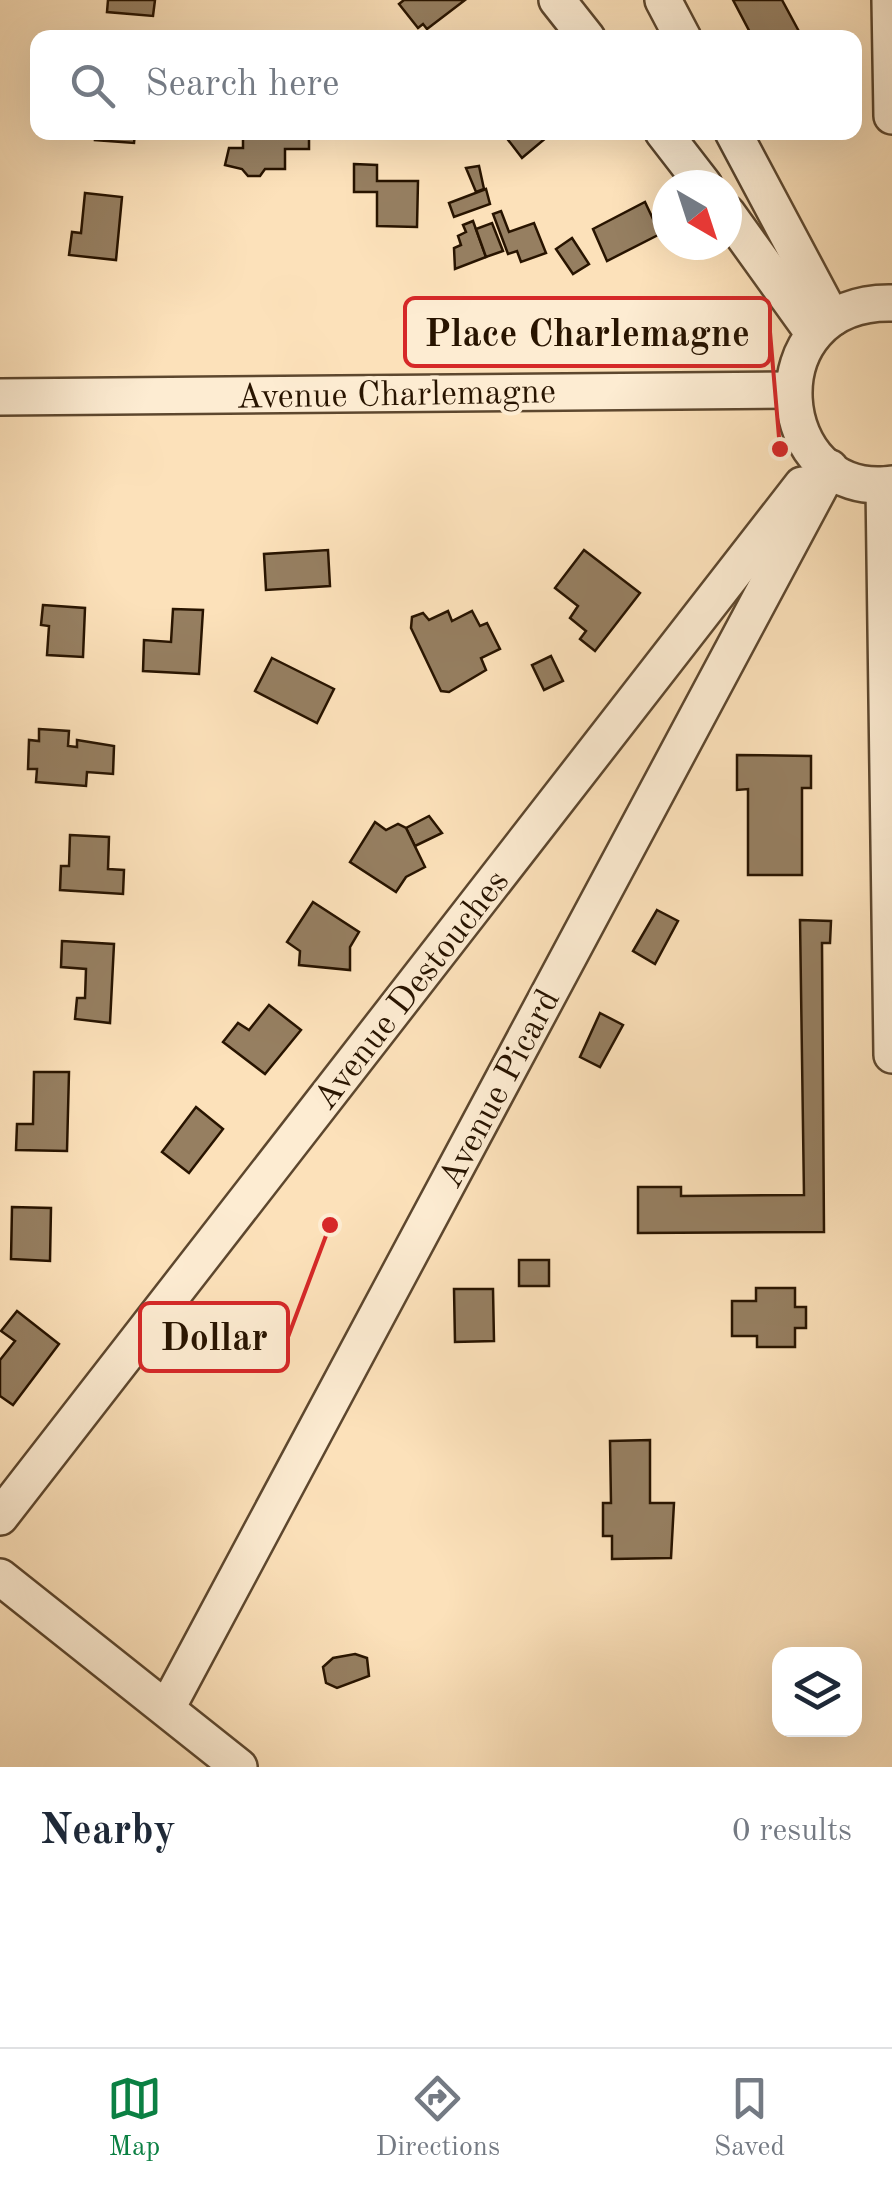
<!DOCTYPE html>
<style>
body{margin:0;font-family:"Old Standard TT",serif;background:#f6f6f7;color:#1f2937}
.controls{position:absolute;right:30px;bottom:30px;display:grid;overflow:hidden;border-radius:20px;box-shadow:0 10px 40px #0002}
.controls button{width:90px;height:90px;display:grid;place-items:center;padding:0;border:0;border-bottom:2px solid #e0e1e3;background:#fff;color:#1f2937;font:50px sans-serif}
.compass{position:absolute;left:652px;top:170px;width:90px;height:90px;border-radius:50%;background:#fff;box-shadow:0 10px 40px #0002;rotate:141deg}
.list{margin:0;padding:0;list-style:none}
h2{display:flex;justify-content:space-between;align-items:center;height:130px;margin:0;padding:0 40px;font-size:42px}
h2 small{font-size:32px;font-weight:400;color:#747a83}
.icon{flex:none;width:55px;height:55px;fill:none;stroke:currentColor;stroke-width:2;stroke-linecap:round;stroke-linejoin:round}
.map{position:relative;flex:none;width:892px;height:1767px;overflow:hidden}
.search{position:absolute;background:#fff;box-shadow:0 10px 40px #0002;left:30px;right:30px;top:30px;height:110px;display:flex;align-items:center;gap:25px;box-sizing:border-box;padding:0 35px;border-radius:20px;color:#747a83;font-size:38px}
.sheet{height:280px;background:#fff}
nav{display:flex;justify-content:space-around;align-items:center;box-sizing:border-box;height:140px;border-top:2px solid #e0e1e3;background:#fff;font-size:28px;color:#747a83}
nav a{display:grid;justify-items:center;gap:5px}
nav .on{color:#0b8043}
.map>svg:first-child{display:block}
.building{fill:#967f61;stroke:#281400;stroke-width:2.5}
.lines{fill:none;stroke-linecap:round;stroke-linejoin:round}
.minor-casing{stroke:#5d472e;stroke-width:40}
.minor{stroke:#fdecd2;stroke-width:35}
.labels{text-anchor:middle;stroke-width:8;stroke-linejoin:round;paint-order:stroke}
.street-label{font-size:35px;fill:#281400;stroke:#fdecd2}
.leader{fill:none;stroke:#d62828;stroke-width:4}
.callout-dot{fill:#d62828;stroke:#fdecd2;stroke-width:4}
.callout{fill:#fdecd2;stroke:#d62828;stroke-width:4}
.callout-label{font-size:38px;text-anchor:middle;font-weight:bold;fill:#281400}
</style>
<div class="map">
<svg width="892" height="1767" viewBox="0 0 892 1767">
<rect width="100%" height="100%" fill="#fce1ba"/>
<filter id="stains"><feTurbulence type="fractalNoise" baseFrequency=".002" numOctaves="4"/><feColorMatrix values="0 0 0 0 .2 0 0 0 0 .09 0 0 0 0 .02 0 0 0 .5 -.17"/></filter>
<radialGradient id="worn" r=".72"><stop offset=".6" stop-color="#630" stop-opacity="0"/><stop offset="1" stop-color="#630" stop-opacity=".3"/></radialGradient>
<!-- building -->
<g class="building">
<polygon points="108,0 155,0 153,16 107,12"/>
<polygon points="404,0 465,0 427,29 423,24 418,28 399,4"/>
<polygon points="733,0 782,0 802,37 753,38"/>
<polygon points="96,132 135,132 134,143 95,140"/>
<polygon points="243,132 309,132 309,149 285,149 285,169 265,169 260,176 248,176 242,169 225,165 229,148 243,148"/>
<polygon points="502,132 553,132 522,158"/>
<polygon points="354,164 377,165 377,181 418,181 417,227 377,226 377,192 354,192"/>
<polygon points="479,166 484,189 476,192 466,168"/>
<polygon points="486,189 490,204 454,217 449,203"/>
<polygon points="85,193 122,197 116,260 69,255 72,232 81,233"/>
<polygon points="645,202 660,234 607,261 593,229"/>
<polygon points="501,211 509,232 534,223 546,253 521,262 517,251 508,254 493,214"/>
<polygon points="473,221 486,257 455,269 454,248 461,245 458,236 466,232 463,225"/>
<polygon points="492,223 503,251 486,257 476,229"/>
<polygon points="572,238 589,264 573,274 556,249"/>
<polygon points="328,550 330,586 266,590 264,554"/>
<polygon points="584,550 640,593 595,651 580,639 586,631 570,618 578,606 555,588"/>
<polygon points="43,605 85,608 83,657 47,655 49,626 41,625"/>
<polygon points="173,609 203,610 199,674 143,671 144,640 171,642"/>
<polygon points="448,611 452,621 472,611 480,626 487,623 500,649 481,658 486,670 449,692 441,691 411,628 412,617 423,613 429,620"/>
<polygon points="551,656 563,681 544,690 532,665"/>
<polygon points="272,658 334,689 317,723 255,691"/>
<polygon points="39,729 69,731 68,746 77,747 77,740 114,746 113,774 87,772 86,786 36,782 37,769 28,769 29,740 39,741"/>
<polygon points="737,755 811,756 811,788 802,788 802,875 748,875 748,789 737,790"/>
<polygon points="429,816 442,833 415,846 406,828"/>
<polygon points="375,822 386,830 398,824 406,828 425,867 406,877 396,892 350,862"/>
<polygon points="70,835 109,837 108,869 124,870 123,894 60,890 61,866 69,866"/>
<polygon points="313,902 359,932 350,947 350,970 299,965 300,951 287,942"/>
<polygon points="657,910 678,921 655,964 633,951"/>
<polygon points="800,920 831,921 830,943 822,943 824,1232 638,1233 638,1187 681,1187 681,1196 804,1195"/>
<polygon points="62,941 114,944 110,1023 75,1019 77,998 85,998 86,969 61,967"/>
<polygon points="269,1005 301,1030 265,1074 223,1042 238,1023 249,1030"/>
<polygon points="600,1013 623,1025 600,1067 580,1057"/>
<polygon points="34,1072 69,1072 67,1151 16,1150 17,1124 33,1124"/>
<polygon points="196,1107 223,1129 189,1173 162,1152"/>
<polygon points="12,1207 51,1208 50,1261 11,1259"/>
<rect x="519" y="1260" width="30" height="26"/>
<polygon points="756,1288 795,1288 795,1307 806,1307 806,1328 795,1328 795,1347 757,1347 757,1336 732,1336 732,1301 756,1301"/>
<polygon points="454,1289 493,1289 494,1341 455,1342"/>
<polygon points="17,1311 59,1344 13,1405 0,1396 0,1360 15,1341 1,1331"/>
<polygon points="650,1440 650,1503 674,1503 671,1558 612,1559 612,1536 603,1536 603,1503 611,1503 610,1441"/>
<polygon points="355,1654 367,1658 369,1676 337,1688 326,1683 323,1667 333,1658"/>
</g>
<g class="lines">
<defs>
<g id="minor">
<polyline points="557,0 587,38"/>
<polyline points="663,0 683,38"/>
<polyline points="890,0 892,116"/>
<polyline points="663,132 704,185"/>
<polyline points="733,132 832,318"/>
<polyline points="727,213 814,334"/>
<path d="M892 303C752 300 771 501 892 484"/>
<polyline points="0,397 791,390"/>
<polyline points="884,485 892,1055"/>
<polyline points="0,1517 802,485"/>
<polyline points="0,1577 239,1767"/>
<polyline points="167,1708 830,468"/>
</g>
</defs>
<!-- minor casing -->
<use href="#minor" class="minor-casing"/>
<!-- minor -->
<use href="#minor" class="minor"/>
</g>
<g class="labels">
<!-- street labels -->
<g class="street-label">
<text transform="translate(396 393) rotate(-1)" y="12">Avenue Charlemagne</text>
<text transform="translate(410 989) rotate(-52)" y="12">Avenue Destouches</text>
<text transform="translate(498 1088) rotate(-62)" y="12">Avenue Picard</text>
</g>
</g>
<!-- callouts -->
<path class="leader" d="M780 449L770 332M330 1225L288 1337"/>
<g class="callout-dot">
<circle cx="780" cy="449" r="10"/>
<circle cx="330" cy="1225" r="10"/>
</g>
<g class="callout">
<rect x="405" y="298" width="365" height="68" rx="10"/>
<rect x="140" y="1303" width="148" height="68" rx="10"/>
</g>
<g class="callout-label">
<text x="587" y="346">Place Charlemagne</text>
<text x="214" y="1350">Dollar</text>
</g>
<rect width="100%" height="100%" filter="url(#stains)"/>
<rect width="100%" height="100%" fill="url(#worn)"/>
</svg>
<div class="controls">
<button><svg class="icon" aria-label="layers" viewBox="0 0 24 24"><path d="M12 4l9 5-9 5-9-5zM3 14l9 5 9-5"/></svg></button>
</div>
<svg class="compass" viewBox="-18 -18 36 36"><path d="M0-13l5 13h-10z" fill="#e53935"/><path d="M0 13l5-13h-10z" fill="#747a83"/></svg>
<div class="search"><svg class="icon" aria-label="search" viewBox="0 0 24 24"><circle cx="10" cy="10" r="6"/><path d="M15 15l6 6"/></svg>Search here</div>
</div>
<section class="sheet">
<h2>Nearby<small>0 results</small></h2>
<ul class="list">
</ul>
</section>
<nav>
<a class="on"><svg class="icon" aria-label="map" viewBox="0 0 24 24"><path d="M3 6l6-2 6 2 6-2v14l-6 2-6-2-6 2zM9 4v14M15 6v14"/></svg>Map</a>
<a><svg class="icon" aria-label="directions" viewBox="0 0 24 24"><path d="M12 3l9 9-9 9-9-9zM9 14v-3h6M13 9l2 2-2 2"/></svg>Directions</a>
<a><svg class="icon" aria-label="saved" viewBox="0 0 24 24"><path d="M7 4h10v16l-5-4-5 4z"/></svg>Saved</a>
</nav>
